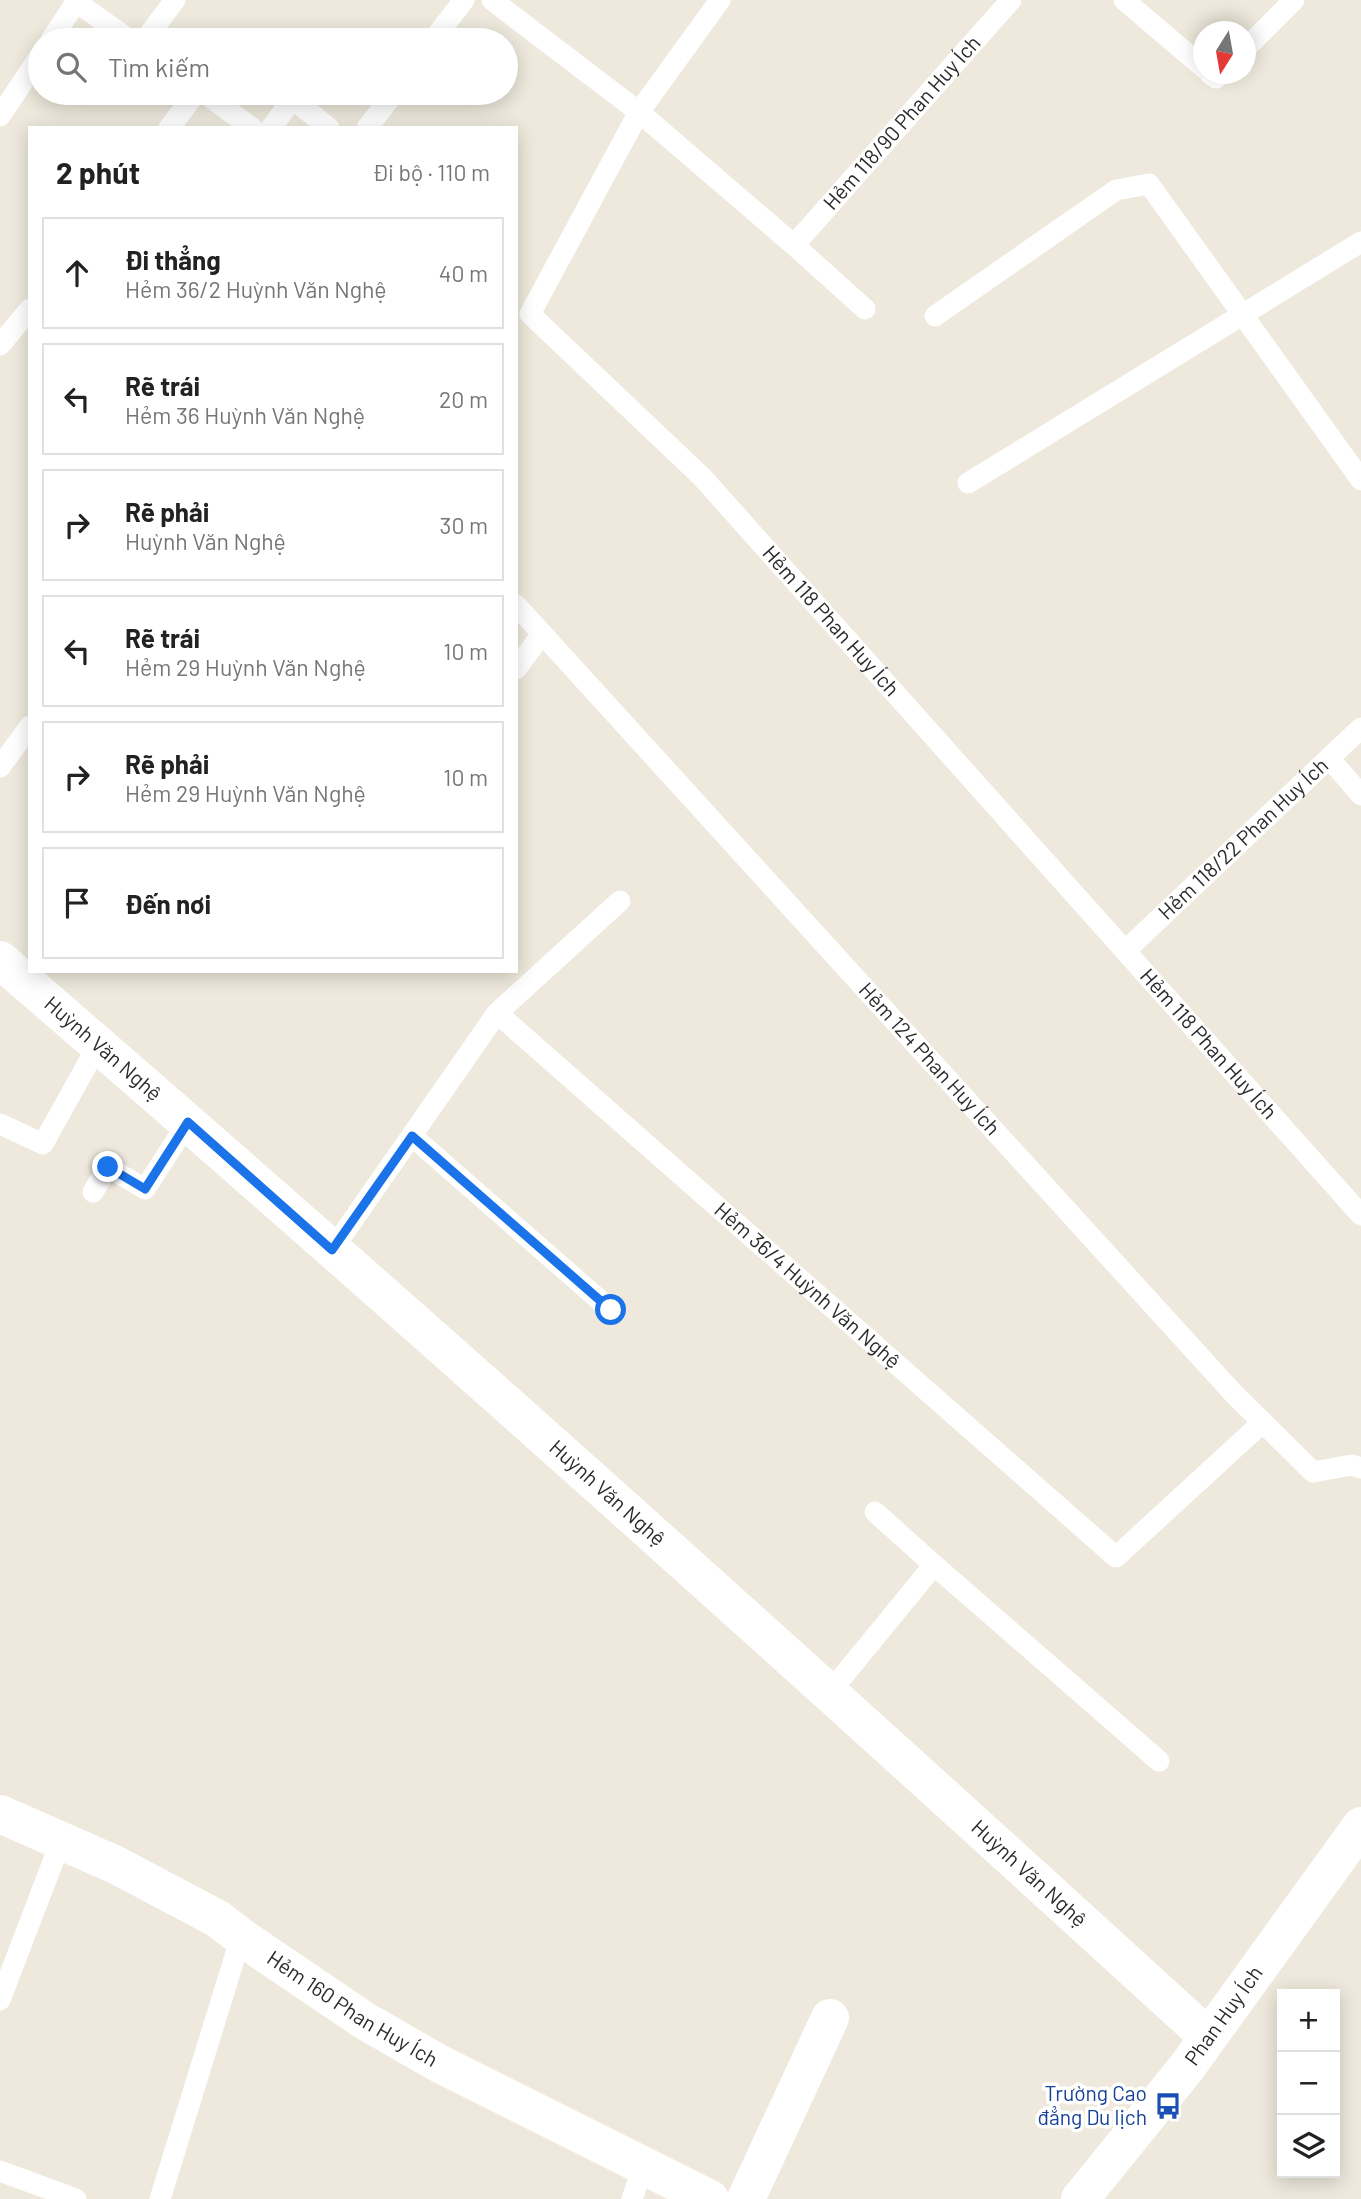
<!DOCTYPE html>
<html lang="vi">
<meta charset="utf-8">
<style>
body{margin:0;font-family:Barlow,sans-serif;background:#f6f6f6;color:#222}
.controls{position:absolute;right:21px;bottom:21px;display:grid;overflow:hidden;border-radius:0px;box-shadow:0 4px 18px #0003}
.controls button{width:63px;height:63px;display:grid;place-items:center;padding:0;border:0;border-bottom:2px solid #e0e0e0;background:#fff;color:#222;font:35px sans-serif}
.compass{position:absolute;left:1193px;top:21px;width:63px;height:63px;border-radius:50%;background:#fff;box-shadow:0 4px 18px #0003;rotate:191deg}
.stop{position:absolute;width:21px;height:21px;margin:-16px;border:5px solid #1a73e8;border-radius:50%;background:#fff}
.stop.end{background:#1a73e8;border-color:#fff;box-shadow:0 2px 7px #0008}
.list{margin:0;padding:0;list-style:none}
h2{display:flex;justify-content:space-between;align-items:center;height:91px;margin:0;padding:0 28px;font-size:30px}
h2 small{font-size:23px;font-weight:400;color:#767676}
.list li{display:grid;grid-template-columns:46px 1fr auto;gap:21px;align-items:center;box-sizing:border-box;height:112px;margin:0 14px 14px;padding:0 14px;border:2px solid #e0e0e0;border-radius:0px}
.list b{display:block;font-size:26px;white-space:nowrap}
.list p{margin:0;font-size:23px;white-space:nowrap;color:#767676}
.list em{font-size:23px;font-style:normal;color:#767676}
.icon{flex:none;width:38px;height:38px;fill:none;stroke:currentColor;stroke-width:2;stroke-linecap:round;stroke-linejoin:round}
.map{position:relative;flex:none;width:1361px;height:2199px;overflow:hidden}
.search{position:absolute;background:#fff;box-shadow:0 4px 18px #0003;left:28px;top:28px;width:490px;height:77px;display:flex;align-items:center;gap:18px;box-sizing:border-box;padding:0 24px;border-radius:38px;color:#767676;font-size:26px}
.panel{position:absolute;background:#fff;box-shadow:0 4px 18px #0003;left:28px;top:126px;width:490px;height:847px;border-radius:0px}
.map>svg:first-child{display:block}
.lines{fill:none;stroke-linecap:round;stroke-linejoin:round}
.service{stroke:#fff;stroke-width:21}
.minor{stroke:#fff;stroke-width:38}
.secondary{stroke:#fff;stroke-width:38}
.route{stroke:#1a73e8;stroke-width:9}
.labels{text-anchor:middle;stroke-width:7;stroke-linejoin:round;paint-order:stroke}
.street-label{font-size:21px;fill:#2b2b2b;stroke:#fff}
.transit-label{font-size:21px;fill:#164399;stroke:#fff;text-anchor:end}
</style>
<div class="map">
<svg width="1361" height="2199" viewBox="0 0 1361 2199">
<rect width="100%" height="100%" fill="#eee9dc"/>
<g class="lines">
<!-- service -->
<g class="service">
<polyline points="492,0 639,112 794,245 865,309"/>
<path id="s1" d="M720 0 639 112 530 314 702 477 1361 1215"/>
<polyline points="1124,0 1204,68"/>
<polyline points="51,40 76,2 130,40"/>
<polyline points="145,40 175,0"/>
<polyline points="433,40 464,0"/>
<polyline points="1246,48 1294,0"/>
<polyline points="1210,74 1216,78 1220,74"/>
<polyline points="205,93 252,128"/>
<polyline points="0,116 40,56"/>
<polyline points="169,128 196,93"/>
<polyline points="271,128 291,101 294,100 329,128"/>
<polyline points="367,128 394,93"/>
<path id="s2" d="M794 245 1011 0"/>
<polyline points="935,316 1116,190 1149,184 1361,480"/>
<polyline points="0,345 30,309"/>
<polyline points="968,483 1361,242"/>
<path id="s3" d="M516 605 1234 1394 1313 1472 1352 1465 1361 1468"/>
<polyline points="516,669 542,634"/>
<polyline points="1329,758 1361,795"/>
<polyline points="0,767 30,726"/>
<path id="s4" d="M1125 951 1361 728"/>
<path id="s5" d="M497 1013 1116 1557 1263 1422"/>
<polyline points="0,1124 43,1144 98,1045"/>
<polyline points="412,1136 611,1310"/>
<polyline points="93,1192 108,1167 145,1189 188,1122"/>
<polyline points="332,1250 497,1013 620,901"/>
<polyline points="934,1565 1159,1761"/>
<polyline points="830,1692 934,1565 875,1512"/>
<polyline points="0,2000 61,1841"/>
<polyline points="0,2171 76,2199"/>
<polyline points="160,2199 241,1937"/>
<polyline points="632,2199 643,2167"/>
</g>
<!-- minor -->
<g class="minor">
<path id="s6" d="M0 960C409 1312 810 1673 1208 2037"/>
<path id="s7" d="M0 1814 116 1865 218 1919 241 1937 365 2021 440 2064 710 2199"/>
<polyline points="746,2199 830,2018"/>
</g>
<!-- secondary -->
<path class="secondary" id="s8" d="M1080 2199 1187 2067 1361 1826"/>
</g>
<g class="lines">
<!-- route -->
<polyline class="route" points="108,1167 145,1189 188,1122 332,1250 412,1136 611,1310"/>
</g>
<!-- icons -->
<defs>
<symbol id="bus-bare" viewBox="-9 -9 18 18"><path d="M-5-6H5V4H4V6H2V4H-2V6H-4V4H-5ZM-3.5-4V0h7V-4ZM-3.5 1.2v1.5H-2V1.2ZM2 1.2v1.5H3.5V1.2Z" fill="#1a4fb4" stroke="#fff" stroke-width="2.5" paint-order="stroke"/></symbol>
</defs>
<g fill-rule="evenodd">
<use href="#bus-bare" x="1149" y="2087" width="38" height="38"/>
</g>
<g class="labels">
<!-- street labels -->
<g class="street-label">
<text dy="7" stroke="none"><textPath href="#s2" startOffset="163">Hẻm 118/90 Phan Huy Ích</textPath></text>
<text dy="7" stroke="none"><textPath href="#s1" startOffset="798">Hẻm 118 Phan Huy Ích</textPath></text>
<text dy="7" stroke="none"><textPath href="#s4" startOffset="163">Hẻm 118/22 Phan Huy Ích</textPath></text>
<text dy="7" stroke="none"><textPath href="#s1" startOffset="1365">Hẻm 118 Phan Huy Ích</textPath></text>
<text dy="7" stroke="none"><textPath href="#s6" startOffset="136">Huỳnh Văn Nghệ</textPath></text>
<text dy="7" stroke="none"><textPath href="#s3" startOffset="614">Hẻm 124 Phan Huy Ích</textPath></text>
<text dy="7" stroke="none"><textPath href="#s5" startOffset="413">Hẻm 36/4 Huỳnh Văn Nghệ</textPath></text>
<text dy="7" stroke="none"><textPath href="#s6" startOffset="808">Huỳnh Văn Nghệ</textPath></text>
<text dy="7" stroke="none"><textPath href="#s6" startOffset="1376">Huỳnh Văn Nghệ</textPath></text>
<text dy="7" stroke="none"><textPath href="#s7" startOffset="404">Hẻm 160 Phan Huy Ích</textPath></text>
<text dy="7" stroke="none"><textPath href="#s8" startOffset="233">Phan Huy Ích</textPath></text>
</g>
<!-- transit labels -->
<g class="transit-label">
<text x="1147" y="2101">Trường Cao<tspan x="1147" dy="24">đẳng Du lịch</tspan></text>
</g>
</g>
</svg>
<div class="controls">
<button>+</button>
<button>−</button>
<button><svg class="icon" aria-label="layers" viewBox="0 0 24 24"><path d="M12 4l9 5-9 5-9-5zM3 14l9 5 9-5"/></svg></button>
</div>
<svg class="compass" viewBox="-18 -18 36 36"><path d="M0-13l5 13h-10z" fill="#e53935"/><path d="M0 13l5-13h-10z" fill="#767676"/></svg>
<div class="stop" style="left:611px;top:1310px"></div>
<div class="stop end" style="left:108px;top:1167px"></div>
<div class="search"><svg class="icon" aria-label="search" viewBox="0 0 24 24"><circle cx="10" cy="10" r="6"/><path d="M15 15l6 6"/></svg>Tìm kiếm</div>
<section class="panel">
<h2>2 phút<small>Đi bộ · 110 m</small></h2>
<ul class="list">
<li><svg class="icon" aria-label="ahead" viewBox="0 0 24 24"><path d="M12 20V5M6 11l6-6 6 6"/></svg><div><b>Đi thẳng</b><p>Hẻm 36/2 Huỳnh Văn Nghệ</p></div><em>40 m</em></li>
<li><svg class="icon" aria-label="left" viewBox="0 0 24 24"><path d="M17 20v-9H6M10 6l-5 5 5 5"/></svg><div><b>Rẽ trái</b><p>Hẻm 36 Huỳnh Văn Nghệ</p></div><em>20 m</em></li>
<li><svg class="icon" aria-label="right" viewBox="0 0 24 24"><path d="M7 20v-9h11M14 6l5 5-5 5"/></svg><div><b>Rẽ phải</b><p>Huỳnh Văn Nghệ</p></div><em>30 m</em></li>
<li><svg class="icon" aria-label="left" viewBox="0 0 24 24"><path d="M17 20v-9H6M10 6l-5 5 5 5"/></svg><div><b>Rẽ trái</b><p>Hẻm 29 Huỳnh Văn Nghệ</p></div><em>10 m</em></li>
<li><svg class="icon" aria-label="right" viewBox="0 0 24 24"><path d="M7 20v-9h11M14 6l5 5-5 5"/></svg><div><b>Rẽ phải</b><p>Hẻm 29 Huỳnh Văn Nghệ</p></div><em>10 m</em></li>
<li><svg class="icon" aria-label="arrive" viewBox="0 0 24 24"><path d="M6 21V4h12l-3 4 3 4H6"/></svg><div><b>Đến nơi</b></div></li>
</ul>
</section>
</div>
